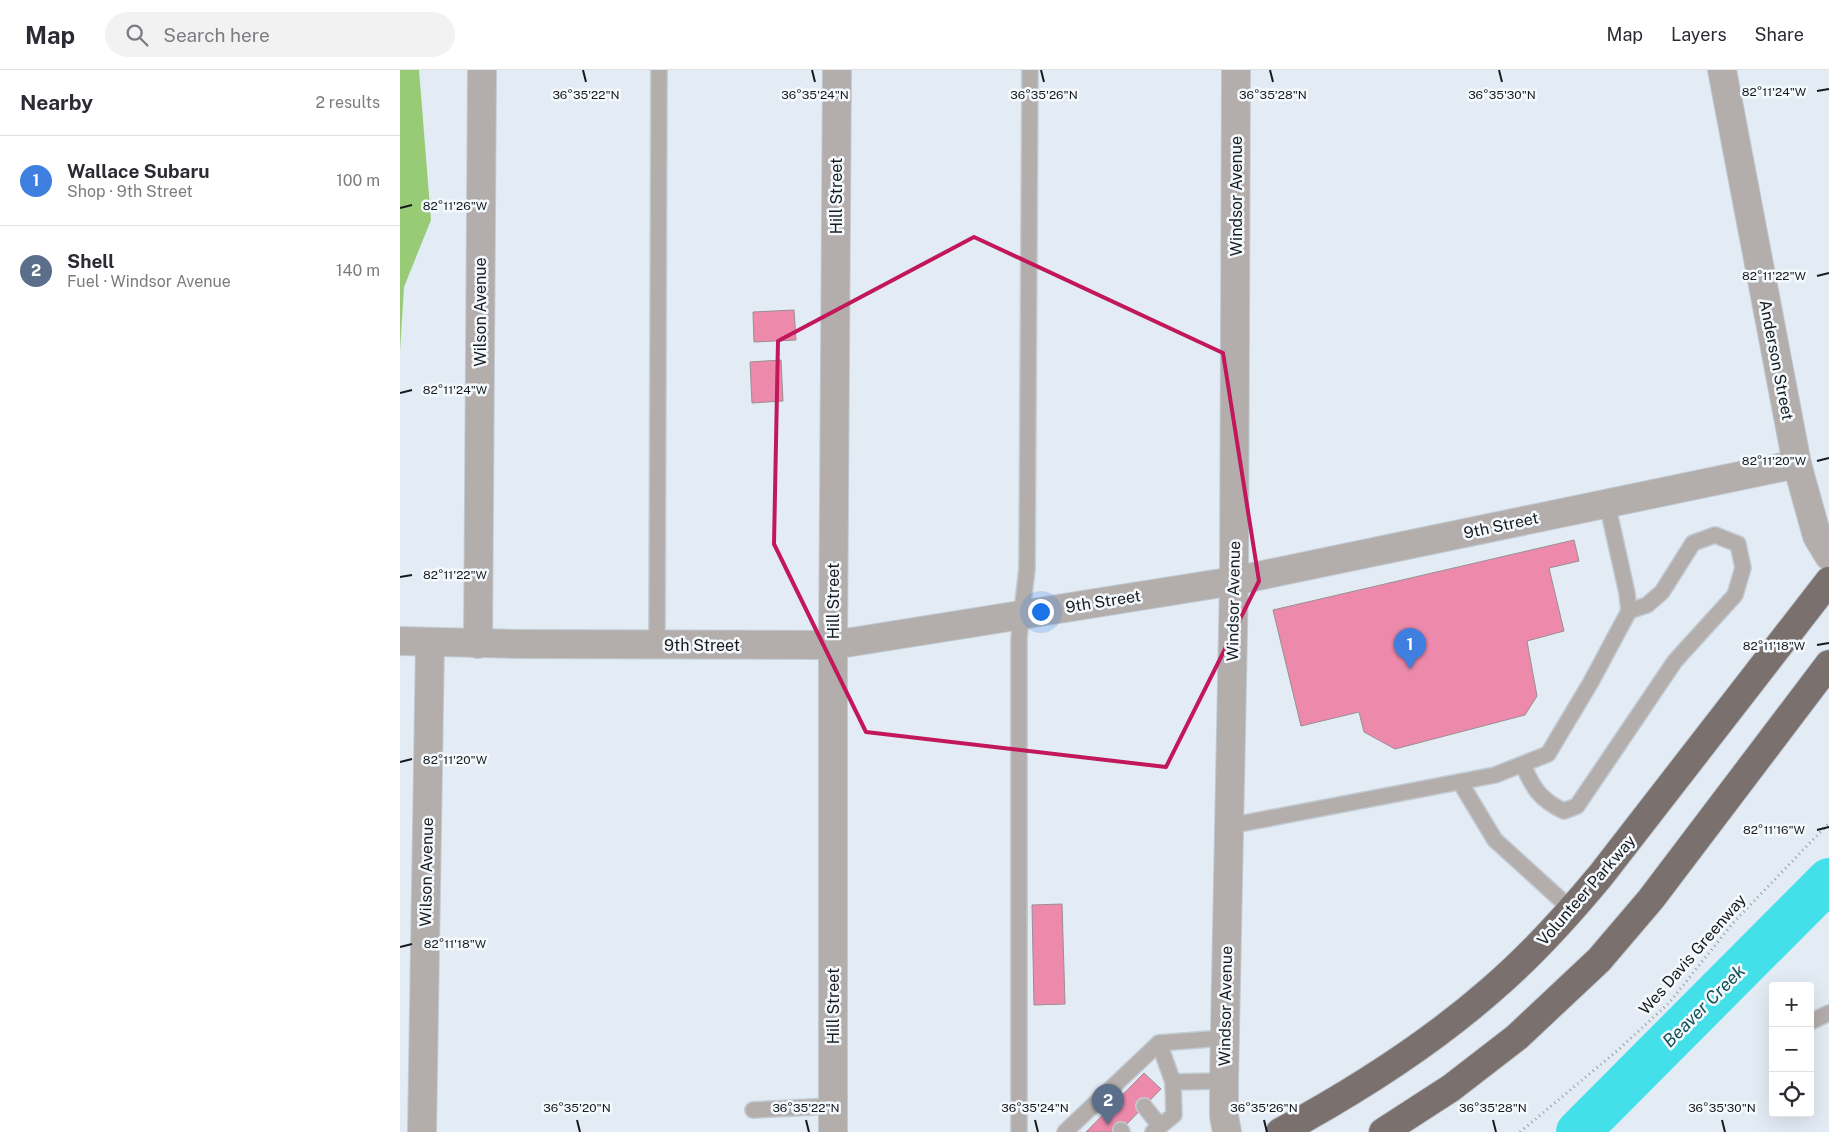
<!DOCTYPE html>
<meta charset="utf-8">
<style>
body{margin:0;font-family:"Public Sans",sans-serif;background:#f2f2f3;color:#2b2b33}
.controls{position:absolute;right:15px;bottom:15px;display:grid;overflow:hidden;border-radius:5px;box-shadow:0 5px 20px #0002}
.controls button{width:45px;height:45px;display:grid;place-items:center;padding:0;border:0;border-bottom:1px solid #e1e1e2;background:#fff;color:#2b2b33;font:25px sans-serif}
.you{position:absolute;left:640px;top:541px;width:18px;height:18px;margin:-12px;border:4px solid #fff;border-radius:50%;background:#1a73e8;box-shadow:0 0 0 8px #1a73e833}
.badge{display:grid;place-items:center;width:32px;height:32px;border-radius:50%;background:#ab40a0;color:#fff;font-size:16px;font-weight:700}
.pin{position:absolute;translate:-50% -41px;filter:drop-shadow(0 1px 2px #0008)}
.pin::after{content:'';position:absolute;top:26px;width:18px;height:15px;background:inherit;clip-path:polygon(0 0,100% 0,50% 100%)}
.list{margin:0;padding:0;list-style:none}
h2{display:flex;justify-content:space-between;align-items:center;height:65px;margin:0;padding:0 20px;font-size:21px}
h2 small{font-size:16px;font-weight:400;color:#7c7c81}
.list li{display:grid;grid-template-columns:32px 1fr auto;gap:15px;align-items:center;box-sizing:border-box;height:90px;padding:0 20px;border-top:1px solid #e1e1e2}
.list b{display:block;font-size:19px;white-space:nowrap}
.list p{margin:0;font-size:16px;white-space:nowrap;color:#7c7c81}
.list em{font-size:16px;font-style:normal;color:#7c7c81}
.icon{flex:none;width:28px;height:28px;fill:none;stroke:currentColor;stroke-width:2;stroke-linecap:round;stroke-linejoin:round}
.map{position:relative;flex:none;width:1429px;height:1062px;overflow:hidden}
header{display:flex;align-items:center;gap:30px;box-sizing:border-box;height:70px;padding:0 25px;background:#fff;border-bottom:1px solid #e1e1e2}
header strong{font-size:24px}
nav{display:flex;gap:28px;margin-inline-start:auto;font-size:18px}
.search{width:350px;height:45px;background:#f2f2f3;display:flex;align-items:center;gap:12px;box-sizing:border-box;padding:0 18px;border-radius:28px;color:#7c7c81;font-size:19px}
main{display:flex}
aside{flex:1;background:#fff}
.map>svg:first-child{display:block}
.forest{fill:#98cb75}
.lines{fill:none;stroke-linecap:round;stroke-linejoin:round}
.river{stroke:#44e0ea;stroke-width:44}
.building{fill:#ed8aac;stroke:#9a8e91}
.service-casing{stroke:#c2cad2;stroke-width:18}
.minor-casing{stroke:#c2cad2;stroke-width:30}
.tertiary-casing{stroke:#c2cad2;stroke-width:30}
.trunk-casing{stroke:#c2cad2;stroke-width:30}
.path{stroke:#959ca3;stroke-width:3;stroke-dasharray:1 4;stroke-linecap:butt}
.service{stroke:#b3adac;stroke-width:15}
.minor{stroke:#b3adac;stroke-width:28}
.tertiary{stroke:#b3adac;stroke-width:28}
.trunk{stroke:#7a706e;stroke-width:28}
.marked{fill:none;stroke:#c2185b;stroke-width:4;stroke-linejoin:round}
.ticks{fill:none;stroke:#171a1d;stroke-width:2}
.labels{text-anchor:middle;stroke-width:5;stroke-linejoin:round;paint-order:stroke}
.street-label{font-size:16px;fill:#171a1d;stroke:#f4f9fe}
.water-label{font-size:18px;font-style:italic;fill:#115256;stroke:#f4f9fe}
.ticks-label{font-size:12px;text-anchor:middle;fill:#171a1d;stroke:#f4f9fe;stroke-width:5;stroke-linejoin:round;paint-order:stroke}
</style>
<header>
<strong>Map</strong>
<div class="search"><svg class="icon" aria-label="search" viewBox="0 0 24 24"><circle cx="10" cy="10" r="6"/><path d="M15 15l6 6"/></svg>Search here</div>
<nav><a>Map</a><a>Layers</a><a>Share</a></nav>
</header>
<main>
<aside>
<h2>Nearby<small>2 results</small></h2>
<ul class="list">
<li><span class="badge" style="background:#3f7fe0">1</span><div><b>Wallace Subaru</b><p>Shop · 9th Street</p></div><em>100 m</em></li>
<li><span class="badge" style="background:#5c6f8a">2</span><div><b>Shell</b><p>Fuel · Windsor Avenue</p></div><em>140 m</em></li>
</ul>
</aside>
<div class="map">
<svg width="1429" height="1062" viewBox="0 0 1429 1062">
<rect width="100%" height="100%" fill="#e3ecf5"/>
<!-- forest -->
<polygon class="forest" points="0,0 19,0 31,150 4,217 0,281"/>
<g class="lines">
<!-- river -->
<polyline class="river" points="1178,1062 1429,810"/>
</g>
<!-- building -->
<g class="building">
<polygon points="394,240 396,270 354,272 353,242"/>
<polygon points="381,290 383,331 352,333 350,292"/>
<polygon points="1174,470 1179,491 1149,498 1164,561 1127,571 1137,626 1125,645 995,679 964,662 959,642 901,656 873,540"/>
<polygon points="662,834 665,934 634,935 632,835"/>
<polygon points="744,1003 761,1019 719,1062 686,1062"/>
</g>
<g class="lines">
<defs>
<g id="service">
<polyline points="257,575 259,0"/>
<path d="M1123 695C1133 718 1140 730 1164 741L1177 736 1275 591 1335 525 1343 498 1338 474 1315 465 1293 473 1262 522 1247 535 1229 541"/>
<polyline points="1060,712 1095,770 1172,840"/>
<polyline points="829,756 1095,705 1148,684 1191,612 1229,541 1227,523 1207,433"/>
<polyline points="1410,952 1429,943"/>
<polyline points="773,1012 824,1011"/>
<polyline points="744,1036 760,1056"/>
<polyline points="353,1040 433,1036"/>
<polyline points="721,1060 722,1062"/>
<polyline points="619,1062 619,568 627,499 630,0"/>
<polyline points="665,1062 759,973 824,968"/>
<polyline points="753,1062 774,1045 773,1012 759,973"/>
</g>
<g id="minor">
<polyline points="1322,0 1397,394 1417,466 1429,486"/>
<polyline points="0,571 119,574 433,575 834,511 1397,394"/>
<polyline points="78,574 82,0"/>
<polyline points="22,1062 30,573"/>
<polyline points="433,1062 433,575 437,0"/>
</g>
<polyline id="tertiary" points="827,1062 824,1046 824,1011 834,511 836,0"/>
<g id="trunk">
<path d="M880 1062C954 1022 1027 976 1091 920 1132 885 1167 846 1201 805L1429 511"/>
<polyline points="983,1062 1051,1018 1117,967 1199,890 1251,829 1429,594"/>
</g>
</defs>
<!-- service casing -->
<use href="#service" class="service-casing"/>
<!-- minor casing -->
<use href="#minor" class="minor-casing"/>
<!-- tertiary casing -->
<use href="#tertiary" class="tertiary-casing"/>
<!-- trunk casing -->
<use href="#trunk" class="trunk-casing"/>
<!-- path -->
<polyline class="path" points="1120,1062 1217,981 1269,933 1333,853 1429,753"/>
<!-- service -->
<use href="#service" class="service"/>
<!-- minor -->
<use href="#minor" class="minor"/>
<!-- tertiary -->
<use href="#tertiary" class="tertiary"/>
<!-- trunk -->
<use href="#trunk" class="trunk"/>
</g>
<!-- marked area -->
<path class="marked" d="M574 167 823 283 859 511 766 697 466 662 374 474 378 271Z"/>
<!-- ticks -->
<path class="ticks" d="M183 0 186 12M412 0 415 12M641 0 644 12M870 0 873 12M1099 0 1102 12M1417 21 1429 19M0 138 12 135M1417 206 1429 203M0 323 12 320M1417 391 1429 388M0 507 12 505M1417 575 1429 573M0 692 12 689M1417 760 1429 757M0 877 12 874M177 1050 180 1062M406 1050 409 1062M635 1050 638 1062M864 1050 867 1062M1093 1050 1096 1062M1322 1050 1325 1062"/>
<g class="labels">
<!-- street labels -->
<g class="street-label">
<text transform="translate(436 126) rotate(-90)" y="6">Hill Street</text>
<text transform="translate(836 126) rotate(-90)" y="6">Windsor Avenue</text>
<text transform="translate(80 242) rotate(-90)" y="6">Wilson Avenue</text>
<text transform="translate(1377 290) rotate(79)" y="6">Anderson Street</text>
<text transform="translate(1101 455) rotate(-12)" y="6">9th Street</text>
<text transform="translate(433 531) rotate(-90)" y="6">Hill Street</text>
<text transform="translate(703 531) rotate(-9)" y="6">9th Street</text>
<text transform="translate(833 531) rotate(-89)" y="6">Windsor Avenue</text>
<text x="302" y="581">9th Street</text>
<text transform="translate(26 802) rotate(-89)" y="6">Wilson Avenue</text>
<text transform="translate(1186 820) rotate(-49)" y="6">Volunteer Parkway</text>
<text transform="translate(1292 884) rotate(-49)" y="6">Wes Davis Greenway</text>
<text transform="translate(433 936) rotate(-90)" y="6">Hill Street</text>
<text transform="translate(825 936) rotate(-89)" y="6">Windsor Avenue</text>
</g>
<!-- water labels -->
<g class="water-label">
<text transform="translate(1304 936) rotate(-45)" y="6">Beaver Creek</text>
</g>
</g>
<g class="ticks-label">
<text x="1374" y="26">82°11'24"W</text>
<text x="186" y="29">36°35'22"N</text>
<text x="415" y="29">36°35'24"N</text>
<text x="644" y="29">36°35'26"N</text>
<text x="873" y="29">36°35'28"N</text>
<text x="1102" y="29">36°35'30"N</text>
<text x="55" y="140">82°11'26"W</text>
<text x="1374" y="210">82°11'22"W</text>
<text x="55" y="324">82°11'24"W</text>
<text x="1374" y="395">82°11'20"W</text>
<text x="55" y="509">82°11'22"W</text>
<text x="1374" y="580">82°11'18"W</text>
<text x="55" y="694">82°11'20"W</text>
<text x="1374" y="764">82°11'16"W</text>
<text x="55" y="878">82°11'18"W</text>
<text x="177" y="1042">36°35'20"N</text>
<text x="406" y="1042">36°35'22"N</text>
<text x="635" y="1042">36°35'24"N</text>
<text x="864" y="1042">36°35'26"N</text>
<text x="1093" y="1042">36°35'28"N</text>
<text x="1322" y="1042">36°35'30"N</text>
</g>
</svg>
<div class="controls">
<button>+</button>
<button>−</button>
<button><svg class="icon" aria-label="locate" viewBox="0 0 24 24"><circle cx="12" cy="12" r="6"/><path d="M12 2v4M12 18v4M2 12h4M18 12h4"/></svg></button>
</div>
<div class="you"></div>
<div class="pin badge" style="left:1010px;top:599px;background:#3f7fe0">1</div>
<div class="pin badge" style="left:708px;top:1055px;background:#5c6f8a">2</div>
</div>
</main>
